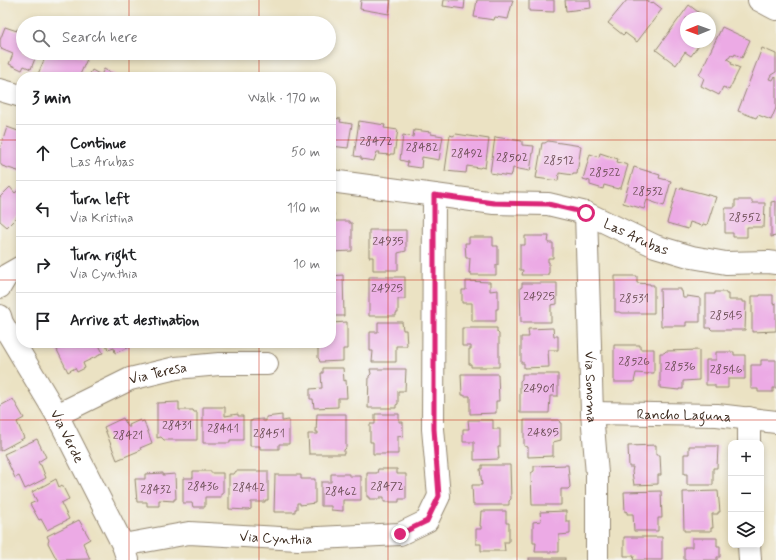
<!DOCTYPE html>
<meta charset="utf-8">
<style>
body{margin:0;font-family:Mynerve,sans-serif;background:#f6f6f6;color:#202124}
.controls{position:absolute;right:12px;bottom:12px;display:grid;overflow:hidden;border-radius:8px;box-shadow:0 2px 6px #0003}
.controls button{width:36px;height:36px;display:grid;place-items:center;padding:0;border:0;border-bottom:1px solid #e0e0e0;background:#fff;color:#202124;font:20px sans-serif}
.compass{position:absolute;left:680px;top:12px;width:36px;height:36px;border-radius:50%;background:#fff;box-shadow:0 2px 6px #0003;rotate:269deg}
.stop{position:absolute;width:12px;height:12px;margin:-9px;border:3px solid #db2777;border-radius:50%;background:#fff}
.stop.end{background:#db2777;border-color:#fff;box-shadow:0 1px 4px #0008}
.list{margin:0;padding:0;list-style:none}
h2{display:flex;justify-content:space-between;align-items:center;height:52px;margin:0;padding:0 16px;font-size:17px}
h2 small{font-size:13px;font-weight:400;color:#757577}
.list li{display:grid;grid-template-columns:26px 1fr auto;gap:12px;align-items:center;box-sizing:border-box;height:56px;padding:0 16px;border-top:1px solid #e0e0e0}
.list b{display:block;font-size:15px;white-space:nowrap}
.list p{margin:0;font-size:13px;white-space:nowrap;color:#757577}
.list em{font-size:13px;font-style:normal;color:#757577}
.icon{flex:none;width:22px;height:22px;fill:none;stroke:currentColor;stroke-width:2;stroke-linecap:round;stroke-linejoin:round}
.map{position:relative;flex:none;width:776px;height:560px;overflow:hidden}
.search{position:absolute;background:#fff;box-shadow:0 2px 6px #0003;left:16px;top:16px;width:320px;height:44px;display:flex;align-items:center;gap:10px;box-sizing:border-box;padding:0 14px;border-radius:22px;color:#757577;font-size:15px}
.panel{position:absolute;background:#fff;box-shadow:0 2px 6px #0003;left:16px;top:72px;width:320px;height:276px;border-radius:16px}
.map>svg:first-child{display:block}
.building{fill:#ecaae5}
.lines{fill:none;stroke-linecap:round;stroke-linejoin:round}
.street-casing{stroke:#938670;stroke-width:24}
.street{stroke:#fff;stroke-width:22}
.route{stroke:#db2777;stroke-width:5}
.grid{fill:none;stroke:#c8321e;stroke-width:1;stroke-opacity:0.55}
.labels{text-anchor:middle;stroke-width:4;stroke-linejoin:round;paint-order:stroke}
.number-label{font-size:12px;fill:#674a50}
.street-label{font-size:14px;fill:#3b2a1e;stroke:#f6f6f2}
</style>
<div class="map">
<svg width="776" height="560" viewBox="0 0 776 560">
<rect width="100%" height="100%" fill="#f6f6f2"/>
<filter id="ink" filterUnits="userSpaceOnUse"><feTurbulence type="fractalNoise" baseFrequency=".025" numOctaves="2"/><feDisplacementMap in="SourceGraphic" scale="8" xChannelSelector="R" yChannelSelector="G"/><feConvolveMatrix kernelMatrix="1 2 1 2 8 2 1 2 1" color-interpolation-filters="sRGB"/></filter>
<filter id="wash" filterUnits="userSpaceOnUse"><feTurbulence type="fractalNoise" baseFrequency=".012" numOctaves="4" result="noise"/><feDisplacementMap in="SourceGraphic" scale="16" xChannelSelector="R" yChannelSelector="G"/><feGaussianBlur stdDeviation="0.9" result="paint"/><feColorMatrix in="noise" values="0 0 0 0 0 0 0 0 0 0 0 0 0 0 0 0 0 1.4 0 .05"/><feComposite in="paint" operator="in"/></filter>
<g filter="url(#wash)">
<rect width="100%" height="100%" fill="#ebe2c3"/>
<g id="blocks">
<!-- building -->
<g class="building">
<polygon points="361,0 391,0 389,14 360,9"/>
<polygon points="444,0 465,0 464,9 443,6"/>
<polygon points="477,0 513,0 508,19 495,17 494,20 474,17"/>
<polygon points="529,0 554,0 554,12 529,11"/>
<polygon points="565,0 590,0 591,8 566,11"/>
<polygon points="627,0 650,0 648,2 651,4 653,2 662,9 637,42 625,33 623,35 608,23"/>
<polygon points="689,5 706,18 686,18 686,42 701,42 691,56 685,52 676,65 656,50"/>
<polygon points="5,27 17,31 17,29 23,31 23,53 37,53 31,69 24,66 22,70 9,64 13,54 1,49 2,48 0,47 0,40"/>
<polygon points="722,27 750,40 742,58 735,54 734,56 731,55 729,58 728,58 727,59 732,62 731,64 740,68 729,90 723,87 719,95 701,86 704,78 699,75"/>
<polygon points="762,48 776,54 776,72 771,75 769,79 773,80 775,76 776,77 776,108 771,120 758,115 756,118 738,111"/>
<polygon points="47,53 74,53 87,59 79,77 66,77 62,75 61,77 43,77 38,74"/>
<polygon points="104,69 119,77 88,77 92,70 101,75"/>
<polygon points="331,118 341,119 340,122 352,124 348,148 331,146"/>
<polygon points="359,121 385,125 384,128 398,130 394,154 390,154 390,155 379,154 380,152 377,152 374,161 361,159 361,157 354,156"/>
<polygon points="7,127 21,132 21,172 2,166 0,163 0,149"/>
<polygon points="414,130 431,132 431,134 443,136 439,160 422,157 421,168 407,166 408,162 400,160 403,135 413,137"/>
<polygon points="456,134 489,139 485,168 481,167 480,168 467,166 466,173 445,171 450,135 453,136"/>
<polygon points="495,137 522,141 522,145 534,146 530,171 513,168 512,174 511,173 510,176 490,173"/>
<polygon points="548,141 581,146 577,174 573,174 573,175 559,173 558,181 536,178 542,143 545,143"/>
<polygon points="600,153 618,159 617,162 628,165 621,188 618,188 618,189 604,185 603,189 590,185 590,181 583,179 590,154 599,157"/>
<polygon points="634,167 660,175 659,178 671,181 664,206 647,200 644,209 623,203"/>
<polygon points="10,187 15,193 21,188 21,218 19,215 7,227 0,221 0,197"/>
<polygon points="677,188 680,189 682,188 716,197 707,225 703,224 702,226 690,222 688,229 667,223"/>
<polygon points="735,200 752,200 752,203 765,203 764,227 747,227 747,237 733,237 733,233 725,233 725,208 735,208"/>
<polygon points="776,201 776,236 771,237 771,202"/>
<polygon points="331,213 334,213 334,221 349,221 349,223 352,223 352,251 331,252"/>
<polygon points="369,230 406,230 406,251 398,253 398,270 373,270 373,257 369,257"/>
<polygon points="525,236 549,236 548,243 553,243 553,258 548,258 548,262 549,262 549,273 548,273 548,275 522,275 523,270 520,270 520,245 525,245"/>
<polygon points="469,237 493,237 493,246 498,246 498,265 496,265 496,275 471,275 471,273 469,273 470,258 466,258 465,243 469,243"/>
<polygon points="343,275 344,316 331,316 331,276"/>
<polygon points="615,276 637,276 637,283 650,284 650,285 654,285 654,313 621,313 619,312 615,312"/>
<polygon points="369,277 405,277 405,299 398,299 398,313 396,313 396,316 369,316"/>
<polygon points="466,281 490,282 490,291 498,290 498,309 496,309 496,321 472,321 472,303 462,303 462,290 466,290"/>
<polygon points="522,283 557,283 557,304 551,305 551,322 521,322 520,288 522,287"/>
<polygon points="660,289 681,289 681,291 682,291 683,298 687,298 687,296 700,298 700,322 686,322 686,326 661,326"/>
<polygon points="715,292 726,292 726,294 728,294 728,300 742,300 742,302 746,302 745,330 712,330 710,328 706,328 706,294 715,294"/>
<polygon points="760,295 773,295 773,304 776,303 776,331 752,332 752,296 760,296"/>
<polygon points="347,322 347,349 343,349 343,361 320,362 319,359 318,358 318,347 319,347 319,343 331,343 331,323"/>
<polygon points="378,322 402,322 403,330 406,330 407,346 396,346 396,362 372,362 373,351 370,351 370,332 378,332"/>
<polygon points="462,328 497,328 497,332 499,334 499,367 471,367 471,364 469,364 469,349 471,349 471,346 462,346"/>
<polygon points="553,328 554,336 558,336 558,350 548,350 549,367 524,368 524,363 521,363 521,337 529,337 528,329"/>
<polygon points="64,343 98,343 103,353 99,354 100,355 83,363 85,368 77,372 75,368 68,372 57,350 65,346"/>
<polygon points="106,343 129,343 130,347 115,353 114,348 108,350"/>
<polygon points="614,345 640,345 640,349 654,349 654,373 649,373 648,374 636,373 634,382 614,382"/>
<polygon points="699,350 699,380 683,381 683,389 679,389 679,390 660,388 660,353 664,353 666,351"/>
<polygon points="716,352 734,352 734,355 745,355 745,379 728,379 728,388 715,388 715,385 706,385 706,360 716,360"/>
<polygon points="761,360 776,360 776,388 773,388 773,392 758,392 758,389 751,389 751,365 761,365"/>
<polygon points="323,368 343,368 344,381 346,380 347,398 338,398 338,407 314,408 313,399 310,399 310,389 322,388 321,373 323,373"/>
<polygon points="370,369 406,369 405,391 398,391 398,404 396,405 396,408 368,408 369,376 371,374"/>
<polygon points="461,374 498,374 499,401 496,401 496,413 470,414 470,396 464,396 464,395 462,395"/>
<polygon points="522,374 558,374 558,396 550,396 549,413 520,413 520,381 522,379"/>
<polygon points="13,399 24,418 17,422 24,438 0,451 0,406"/>
<polygon points="179,402 179,410 193,410 194,412 197,412 197,440 164,440 161,437 157,438 157,403"/>
<polygon points="203,407 225,407 225,416 238,414 238,416 243,416 243,440 230,440 230,443 203,443"/>
<polygon points="317,414 346,414 346,448 344,450 344,454 309,454 308,434 318,434 318,432 316,432"/>
<polygon points="375,414 399,414 399,422 403,422 403,437 398,436 398,454 373,454 373,442 370,442 370,424 375,424"/>
<polygon points="282,415 282,421 289,420 289,444 279,444 279,449 260,449 260,446 250,446 250,421 252,421 252,420 263,419 263,421 266,421 266,417"/>
<polygon points="123,418 128,427 130,427 129,425 140,420 141,422 144,421 152,443 140,448 141,450 117,460 104,427"/>
<polygon points="468,420 493,420 493,429 500,429 500,447 498,447 499,459 474,460 474,442 463,442 463,429 469,429"/>
<polygon points="524,420 559,420 560,423 561,423 561,440 553,442 553,456 528,457 528,447 524,446"/>
<polygon points="37,439 46,457 38,462 40,465 41,465 46,478 25,489 19,476 15,478 4,454"/>
<polygon points="656,445 656,455 660,455 661,475 658,475 658,484 634,485 632,472 633,467 629,467 628,446"/>
<polygon points="689,446 718,446 717,468 713,468 713,485 687,485 687,474 684,474 684,454 689,454"/>
<polygon points="482,465 510,465 511,499 509,501 509,505 473,505 472,485 482,485 480,469 482,469"/>
<polygon points="568,465 570,487 568,489 561,489 561,505 532,505 531,473 534,471 534,466"/>
<polygon points="378,469 397,469 397,474 406,474 406,499 399,499 399,502 384,502 384,497 380,497 380,499 369,499 369,497 367,497 367,473 377,473"/>
<polygon points="193,471 211,471 211,473 223,473 223,494 221,494 221,497 205,497 205,507 193,507 192,503 183,503 183,478 193,478"/>
<polygon points="236,471 268,471 268,500 265,500 265,502 251,502 251,509 248,510 229,509 229,474 234,474"/>
<polygon points="163,473 163,475 175,474 176,499 174,499 174,501 159,500 159,506 147,506 147,502 137,502 135,479 145,479 145,474"/>
<polygon points="331,474 349,474 349,476 361,476 361,500 343,500 343,511 331,510 331,506 321,506 321,482 331,482"/>
<polygon points="275,475 301,475 301,479 315,479 315,503 300,505 300,503 297,503 297,509 295,509 295,512 274,512"/>
<polygon points="56,479 59,487 62,485 69,499 61,503 69,519 47,530 41,519 39,520 30,504 37,501 32,492"/>
<polygon points="661,491 662,518 658,518 658,531 634,531 633,514 627,514 627,511 625,512 624,492"/>
<polygon points="718,491 720,512 718,512 718,514 712,514 713,528 711,528 711,531 684,531 683,492"/>
<polygon points="481,511 506,511 506,523 509,523 509,542 504,542 505,551 481,551 481,544 476,544 476,529 481,529 481,526 480,526"/>
<polygon points="566,511 566,521 570,521 570,534 559,535 559,552 535,552 536,543 533,543 533,522 541,521 540,512"/>
<polygon points="79,520 90,539 83,543 90,559 57,560 48,543 49,540 47,536"/>
<polygon points="624,537 662,537 662,560 633,560 634,556 624,556"/>
<polygon points="692,538 717,538 717,546 720,546 720,557 717,557 717,560 684,560 684,547 692,547"/>
<rect x="529" y="558" width="36" height="2"/>
</g>
</g>
</g>
<g filter="url(#ink)">
<use href="#blocks" fill-opacity="0" stroke="#938670" stroke-width="1"/>
<g class="lines">
<defs>
<g id="street">
<polyline points="759,0 776,9"/>
<polyline points="0,90 21,96"/>
<path id="s1" d="M331 181 494 203 548 204 586 213 655 246 692 257 726 263 768 262 776 263"/>
<path id="s2" d="M586 213 592 413 597 474V560"/>
<polyline points="0,287 7,275 21,267"/>
<path id="s3" d="M0 316 2 323 57 415 123 545 128 560"/>
<path id="s4" d="M592 413 717 415 776 422"/>
<path id="s5" d="M57 415 130 379 176 368 219 364H267"/>
<polyline points="749,418 749,443"/>
<path id="s6" d="M123 545 189 533 298 539 400 534 427 521 439 496 433 429 434 195"/>
<polyline points="749,545 750,560"/>
</g>
</defs>
<!-- street casing -->
<use href="#street" class="street-casing"/>
<!-- street -->
<use href="#street" class="street"/>
</g>
</g>
<g class="lines" filter="url(#ink)">
<!-- route -->
<polyline class="route" points="400,534 427,521 439,496 434,429 434,195 494,203 548,204 586,213"/>
</g>
<!-- grid -->
<path class="grid" d="M129 0V23M259 0V23M388 0V560M517 0V560M647 0V560M129 53V77M259 53V77M0 140H21M331 140H776M0 280H21M331 280H776M129 343V560M259 343V560M0 420H776"/>
<g class="labels">
<!-- number labels -->
<g class="number-label">
<text x="376" y="145">28472</text>
<text x="422" y="151">28482</text>
<text x="467" y="157">28492</text>
<text x="512" y="161">28502</text>
<text x="559" y="164">28512</text>
<text x="605" y="176">28522</text>
<text x="648" y="195">28532</text>
<text x="745" y="221">28552</text>
<text x="388" y="245">24935</text>
<text x="387" y="292">24925</text>
<text x="539" y="300">24925</text>
<text x="634" y="302">28531</text>
<text x="726" y="319">28545</text>
<text x="634" y="365">28526</text>
<text x="680" y="370">28536</text>
<text x="726" y="373">28546</text>
<text x="539" y="392">24901</text>
<text x="177" y="429">28431</text>
<text x="223" y="432">28441</text>
<text x="543" y="436">24895</text>
<text x="269" y="437">28451</text>
<text x="128" y="439">28421</text>
<text x="203" y="490">28436</text>
<text x="387" y="490">28472</text>
<text x="249" y="491">28442</text>
<text x="156" y="493">28432</text>
<text x="341" y="495">28462</text>
</g>
<!-- street labels -->
<g class="street-label">
<text dy="5" stroke="none"><textPath href="#s1" startOffset="313">Las Arubas</textPath></text>
<text dy="5" stroke="none"><textPath href="#s5" startOffset="110">Via Teresa</textPath></text>
<text dy="5" stroke="none"><textPath href="#s2" startOffset="174">Via Sonoma</textPath></text>
<text dy="5" stroke="none"><textPath href="#s4" startOffset="92">Rancho Laguna</textPath></text>
<text dy="5" stroke="none"><textPath href="#s3" startOffset="138">Via Verde</textPath></text>
<text dy="5" stroke="none"><textPath href="#s6" startOffset="154">Via Cynthia</textPath></text>
</g>
</g>
</svg>
<div class="controls">
<button>+</button>
<button>−</button>
<button><svg class="icon" aria-label="layers" viewBox="0 0 24 24"><path d="M12 4l9 5-9 5-9-5zM3 14l9 5 9-5"/></svg></button>
</div>
<svg class="compass" viewBox="-18 -18 36 36"><path d="M0-13l5 13h-10z" fill="#e53935"/><path d="M0 13l5-13h-10z" fill="#757577"/></svg>
<div class="stop" style="left:586px;top:213px"></div>
<div class="stop end" style="left:400px;top:534px"></div>
<div class="search"><svg class="icon" aria-label="search" viewBox="0 0 24 24"><circle cx="10" cy="10" r="6"/><path d="M15 15l6 6"/></svg>Search here</div>
<section class="panel">
<h2>3 min<small>Walk · 170 m</small></h2>
<ul class="list">
<li><svg class="icon" aria-label="ahead" viewBox="0 0 24 24"><path d="M12 20V5M6 11l6-6 6 6"/></svg><div><b>Continue</b><p>Las Arubas</p></div><em>50 m</em></li>
<li><svg class="icon" aria-label="left" viewBox="0 0 24 24"><path d="M17 20v-9H6M10 6l-5 5 5 5"/></svg><div><b>Turn left</b><p>Via Kristina</p></div><em>110 m</em></li>
<li><svg class="icon" aria-label="right" viewBox="0 0 24 24"><path d="M7 20v-9h11M14 6l5 5-5 5"/></svg><div><b>Turn right</b><p>Via Cynthia</p></div><em>10 m</em></li>
<li><svg class="icon" aria-label="arrive" viewBox="0 0 24 24"><path d="M6 21V4h12l-3 4 3 4H6"/></svg><div><b>Arrive at destination</b></div></li>
</ul>
</section>
</div>
